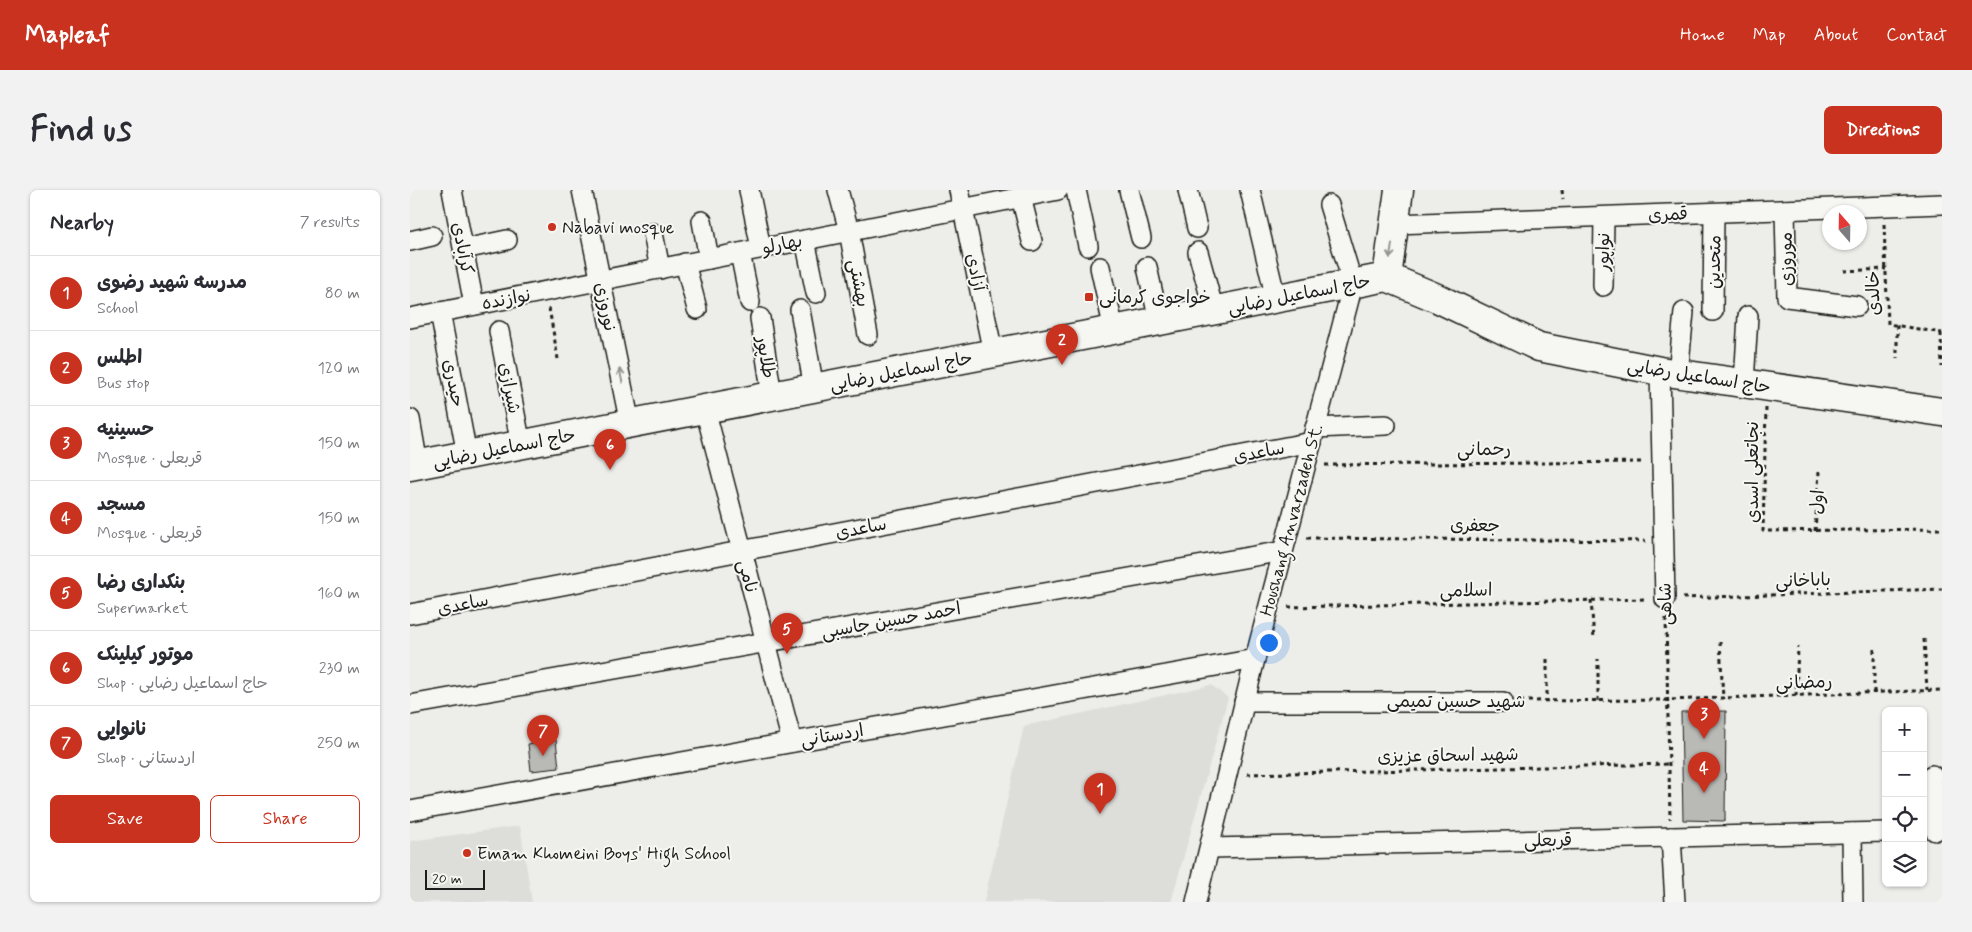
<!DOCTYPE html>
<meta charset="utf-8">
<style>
body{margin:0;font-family:Mynerve,"Playpen Sans Arabic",sans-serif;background:#f2f2f3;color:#2b2b33}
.controls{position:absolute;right:15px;bottom:15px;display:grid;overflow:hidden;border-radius:8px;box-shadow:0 1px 4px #0004}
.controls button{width:45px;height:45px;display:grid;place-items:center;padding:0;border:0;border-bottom:1px solid #e1e1e2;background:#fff;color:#2b2b33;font:25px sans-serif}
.compass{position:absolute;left:1412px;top:15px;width:45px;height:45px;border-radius:50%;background:#fff;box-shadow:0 1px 4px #0004;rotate:340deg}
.scale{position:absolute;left:15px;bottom:12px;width:60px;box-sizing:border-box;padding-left:5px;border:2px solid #1c1c1c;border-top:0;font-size:14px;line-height:18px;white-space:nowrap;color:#1c1c1c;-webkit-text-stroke:4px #f6f6f2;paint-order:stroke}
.you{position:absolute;left:858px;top:452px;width:18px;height:18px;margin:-12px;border:4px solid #fff;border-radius:50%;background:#1a73e8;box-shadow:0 0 0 8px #1a73e833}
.badge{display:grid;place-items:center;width:32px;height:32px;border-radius:50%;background:#c8321e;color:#fff;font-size:16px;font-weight:700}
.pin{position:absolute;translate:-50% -41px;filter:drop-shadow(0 1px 2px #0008)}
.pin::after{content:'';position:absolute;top:26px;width:18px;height:15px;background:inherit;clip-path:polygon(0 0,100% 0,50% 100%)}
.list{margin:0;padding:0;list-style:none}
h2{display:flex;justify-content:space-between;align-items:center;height:65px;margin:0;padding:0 20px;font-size:21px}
h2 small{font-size:16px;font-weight:400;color:#7c7c81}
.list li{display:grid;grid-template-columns:32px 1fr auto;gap:15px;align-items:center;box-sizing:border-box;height:75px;padding:0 20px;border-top:1px solid #e1e1e2}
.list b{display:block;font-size:19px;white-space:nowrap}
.list p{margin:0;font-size:16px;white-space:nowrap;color:#7c7c81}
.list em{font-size:16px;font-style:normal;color:#7c7c81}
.actions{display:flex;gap:10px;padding:15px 20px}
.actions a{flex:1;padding:11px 0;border:1px solid #c8321e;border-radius:8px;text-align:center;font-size:18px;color:#c8321e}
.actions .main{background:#c8321e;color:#fff}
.icon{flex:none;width:28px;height:28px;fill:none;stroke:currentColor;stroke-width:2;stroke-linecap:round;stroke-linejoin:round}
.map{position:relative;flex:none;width:1532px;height:712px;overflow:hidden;border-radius:8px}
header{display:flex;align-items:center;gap:30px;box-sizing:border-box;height:70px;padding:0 25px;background:#c8321e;color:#fff}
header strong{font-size:24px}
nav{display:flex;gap:28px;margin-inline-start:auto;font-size:18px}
.intro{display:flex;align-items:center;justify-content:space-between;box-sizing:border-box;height:120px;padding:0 30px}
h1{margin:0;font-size:35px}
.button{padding:12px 22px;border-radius:8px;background:#c8321e;color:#fff;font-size:18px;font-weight:700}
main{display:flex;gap:30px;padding:0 30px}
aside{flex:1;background:#fff;border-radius:8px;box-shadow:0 1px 4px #0004}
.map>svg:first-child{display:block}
.built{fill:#ddddda}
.building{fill:#b9b9b6;stroke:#1c1c1c}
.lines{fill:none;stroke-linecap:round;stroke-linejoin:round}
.street-casing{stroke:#1c1c1c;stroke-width:22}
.secondary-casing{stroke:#1c1c1c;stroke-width:31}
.path{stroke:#1c1c1c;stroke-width:3;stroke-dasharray:4 4;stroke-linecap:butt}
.street{stroke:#f6f6f2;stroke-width:19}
.secondary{stroke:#f6f6f2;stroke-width:28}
.oneway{stroke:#949492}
.poi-dot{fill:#c8321e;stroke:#f6f6f2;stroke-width:2}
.labels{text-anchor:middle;stroke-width:4;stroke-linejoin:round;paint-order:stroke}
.street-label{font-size:18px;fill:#1c1c1c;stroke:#f6f6f2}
.poi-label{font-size:18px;fill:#1c1c1c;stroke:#f6f6f2;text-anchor:start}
</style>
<header>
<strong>Mapleaf</strong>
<nav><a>Home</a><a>Map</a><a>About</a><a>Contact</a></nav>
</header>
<div class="intro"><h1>Find us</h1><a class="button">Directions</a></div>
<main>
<aside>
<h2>Nearby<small>7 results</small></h2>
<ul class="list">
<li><span class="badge">1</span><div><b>مدرسه شهید رضوی</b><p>School</p></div><em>80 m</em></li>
<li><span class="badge">2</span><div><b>اطلس</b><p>Bus stop</p></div><em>120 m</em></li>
<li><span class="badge">3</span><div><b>حسینیه</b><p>Mosque · قربعلی</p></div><em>150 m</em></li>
<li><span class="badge">4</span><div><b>مسجد</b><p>Mosque · قربعلی</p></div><em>150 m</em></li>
<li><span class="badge">5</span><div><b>بنکداری رضا</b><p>Supermarket</p></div><em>160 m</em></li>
<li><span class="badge">6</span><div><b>موتور کیلینک</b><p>Shop · حاج اسماعیل رضایی</p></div><em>230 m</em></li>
<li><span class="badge">7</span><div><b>نانوایی</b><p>Shop · اردستانی</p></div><em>250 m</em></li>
</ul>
<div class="actions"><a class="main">Save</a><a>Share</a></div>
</aside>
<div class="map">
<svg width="1532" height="712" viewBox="0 0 1532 712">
<rect width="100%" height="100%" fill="#edede9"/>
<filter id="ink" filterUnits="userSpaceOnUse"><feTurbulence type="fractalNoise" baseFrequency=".02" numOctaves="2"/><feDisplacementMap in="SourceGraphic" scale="10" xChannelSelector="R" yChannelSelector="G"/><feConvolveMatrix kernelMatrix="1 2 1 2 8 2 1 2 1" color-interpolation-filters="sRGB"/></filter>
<g filter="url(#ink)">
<!-- built -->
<g class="built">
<polygon points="801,495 818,508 761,712 574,712 614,536"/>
<polygon points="110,636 122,712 0,712 0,651"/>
</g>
<!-- building -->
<g class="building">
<polygon points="1316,521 1315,631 1273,630 1271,522"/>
<polygon points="146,550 149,578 121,581 118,554"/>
</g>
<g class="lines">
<defs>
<g id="street">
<polyline points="42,0 64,115"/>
<polyline points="172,0 220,234"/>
<polyline points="339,0 351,58"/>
<polyline points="428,0 439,41 458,145"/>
<polyline points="549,0 583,163"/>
<polyline points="666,0 678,56"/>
<polyline points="719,0 731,48"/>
<polyline points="778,0 787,38"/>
<polyline points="840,0 866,109"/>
<polyline points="611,7 622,51"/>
<polyline points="1375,20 1377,107 1447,116"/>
<polyline points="292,31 299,69"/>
<polyline points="985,34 1532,14"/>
<polyline points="243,43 250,79"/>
<polyline points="395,50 406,103"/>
<polyline points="0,51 22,46"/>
<polyline points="54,59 97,50"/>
<polyline points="788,62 804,121"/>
<polyline points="330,63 340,112"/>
<polyline points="275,73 287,119"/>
<polyline points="690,77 704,140"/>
<polyline points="737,77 749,131"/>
<polyline points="1193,96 1194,27"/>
<polyline points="390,120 404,198"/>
<polyline points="1303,121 1304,23"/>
<polyline points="30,122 57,265"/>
<polyline points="0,128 648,0"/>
<polyline points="350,128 362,206"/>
<polyline points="89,141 111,255"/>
<polyline points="1250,181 1255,409"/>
<polyline points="1268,184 1274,122"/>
<polyline points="1334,193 1338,126"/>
<polyline points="295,219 382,552"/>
<polyline points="0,229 8,275"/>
<polyline points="905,238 976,235"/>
<polyline points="0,424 902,252"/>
<polyline points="834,512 1093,512"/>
<polyline points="0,515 873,361"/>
<polyline points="1522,585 1525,641"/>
<polyline points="0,621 845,469"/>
<polyline points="1442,643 1443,712"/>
<polyline points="1261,647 1265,712"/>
<polyline points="800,658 1476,642"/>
<polyline points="786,712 845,469 943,94 919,15"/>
</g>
<g id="secondary">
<polyline points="977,87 989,0"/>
<polyline points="0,276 977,87 1027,108 1129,157 1250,181 1532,222"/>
</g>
</defs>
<!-- street casing -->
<use href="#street" class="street-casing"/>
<!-- secondary casing -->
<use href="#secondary" class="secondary-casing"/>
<!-- path -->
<g class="path">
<polyline points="1152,0 1153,9"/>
<polyline points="1474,34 1478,134 1532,143"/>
<polyline points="1434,81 1476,79"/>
<polyline points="139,118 148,169"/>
<polyline points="1487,135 1487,168"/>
<polyline points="1531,143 1532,177"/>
<polyline points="1356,218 1353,341 1532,339"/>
<polyline points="915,275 1234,272"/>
<polyline points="1405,341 1409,282"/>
<polyline points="897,348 1236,351"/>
<polyline points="1273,408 1532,399"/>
<polyline points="1181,410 1184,449"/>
<polyline points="878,417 1237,409"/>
<polyline points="1256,428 1260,629"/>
<polyline points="1514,449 1517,500"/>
<polyline points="1310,452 1313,509"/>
<polyline points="1137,469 1137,511"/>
<polyline points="1464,503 1464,457"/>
<polyline points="1386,506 1388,457"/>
<polyline points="1110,511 1257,510 1532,500"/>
<polyline points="1188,511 1188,469"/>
<polyline points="837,584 1259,574"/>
</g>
<!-- street -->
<use href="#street" class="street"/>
<!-- secondary -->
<use href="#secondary" class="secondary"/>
</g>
<!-- one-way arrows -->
<defs><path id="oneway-shaft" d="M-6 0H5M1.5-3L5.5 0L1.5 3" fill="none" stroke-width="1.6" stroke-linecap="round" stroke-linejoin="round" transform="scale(1.25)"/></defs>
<g class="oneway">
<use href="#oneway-shaft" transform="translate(981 61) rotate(98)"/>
<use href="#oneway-shaft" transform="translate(211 186) rotate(-102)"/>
</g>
</g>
<!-- markers -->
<g class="poi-dot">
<circle cx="142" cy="37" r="5"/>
<rect x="674" y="102" width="10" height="10" rx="2.5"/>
<circle cx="57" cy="663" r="5"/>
</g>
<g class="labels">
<!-- street labels -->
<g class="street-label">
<text transform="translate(1258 24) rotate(-2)" y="6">قمری</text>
<text transform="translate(372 54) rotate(-11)" y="6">بهارلو</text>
<text transform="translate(53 58) rotate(79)" y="6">کرآبادی</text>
<text transform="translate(1193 62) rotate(-89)" y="6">نواپور</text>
<text transform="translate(1376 69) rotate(-91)" y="6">موروزی</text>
<text transform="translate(1304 72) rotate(-89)" y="6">متحدین</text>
<text transform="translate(566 82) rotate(78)" y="6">آزادی</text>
<text transform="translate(449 93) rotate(79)" y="6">بهشتی</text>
<text transform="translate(1463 103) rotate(-92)" y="6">خالدی</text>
<text transform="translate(889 104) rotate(-11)" y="6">حاج اسماعیل رضایی</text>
<text transform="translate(96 109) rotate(-11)" y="6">نوازنده</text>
<text transform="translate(196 117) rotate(78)" y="6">نوروزی</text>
<text transform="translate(356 167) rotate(81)" y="6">طلاپور</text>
<text transform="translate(491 181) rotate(-11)" y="6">حاج اسماعیل رضایی</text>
<text transform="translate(1289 186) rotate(9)" y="6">حاج اسماعیل رضایی</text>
<text transform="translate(44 193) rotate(79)" y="6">حیدری</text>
<text transform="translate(100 198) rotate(79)" y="6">شیرازی</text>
<text transform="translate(94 258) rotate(-11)" y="6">حاج اسماعیل رضایی</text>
<text transform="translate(1074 259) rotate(-1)" y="6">رحمانی</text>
<text transform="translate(849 262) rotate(-11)" y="6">ساعدی</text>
<text transform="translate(1342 282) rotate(-90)" y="6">نجاتعلی اسدی</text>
<text transform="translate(1407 312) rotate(-86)" y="6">اول</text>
<text transform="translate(881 330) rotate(-75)" y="6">Houshang Anvarzadeh St.</text>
<text transform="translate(1065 335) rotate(1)" y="6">جعفری</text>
<text transform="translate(451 338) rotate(-11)" y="6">ساعدی</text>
<text transform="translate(338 386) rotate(75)" y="6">نامی</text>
<text transform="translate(1393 390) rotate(-2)" y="6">باباخانی</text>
<text transform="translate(1056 400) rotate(-1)" y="6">اسلامی</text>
<text transform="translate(53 414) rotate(-11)" y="6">ساعدی</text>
<text transform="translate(1255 414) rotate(-91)" y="6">شاهی</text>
<text transform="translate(481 430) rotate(-10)" y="6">احمد حسین جاسبی</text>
<text transform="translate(1394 492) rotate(-2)" y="6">رمضانی</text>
<text x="1046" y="517">شهید حسین تمیمی</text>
<text transform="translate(422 545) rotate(-10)" y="6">اردستانی</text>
<text transform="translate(1038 565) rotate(-1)" y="6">شهید اسحاق عزیزی</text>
<text transform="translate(1138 650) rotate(-1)" y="6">قربعلی</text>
</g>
<!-- poi labels -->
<g class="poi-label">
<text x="152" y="43">Nabavi mosque</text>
<text x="689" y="113">خواجوی کرمانی</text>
<text x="67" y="669">Emam Khomeini Boys' High School</text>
</g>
</g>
</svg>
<div class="controls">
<button>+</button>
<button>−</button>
<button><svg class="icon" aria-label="locate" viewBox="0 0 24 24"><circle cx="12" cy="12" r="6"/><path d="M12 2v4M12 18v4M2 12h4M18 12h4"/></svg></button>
<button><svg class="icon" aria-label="layers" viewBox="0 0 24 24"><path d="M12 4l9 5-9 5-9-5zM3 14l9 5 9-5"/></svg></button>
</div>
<svg class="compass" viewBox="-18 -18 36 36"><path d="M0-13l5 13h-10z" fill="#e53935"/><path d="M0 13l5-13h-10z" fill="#7c7c81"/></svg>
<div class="scale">20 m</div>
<div class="you"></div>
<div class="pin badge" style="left:690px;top:624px">1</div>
<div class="pin badge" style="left:652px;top:175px">2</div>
<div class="pin badge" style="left:1294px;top:549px">3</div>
<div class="pin badge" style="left:1294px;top:603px">4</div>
<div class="pin badge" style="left:377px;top:464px">5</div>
<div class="pin badge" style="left:200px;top:280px">6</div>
<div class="pin badge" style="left:133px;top:566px">7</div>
</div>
</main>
